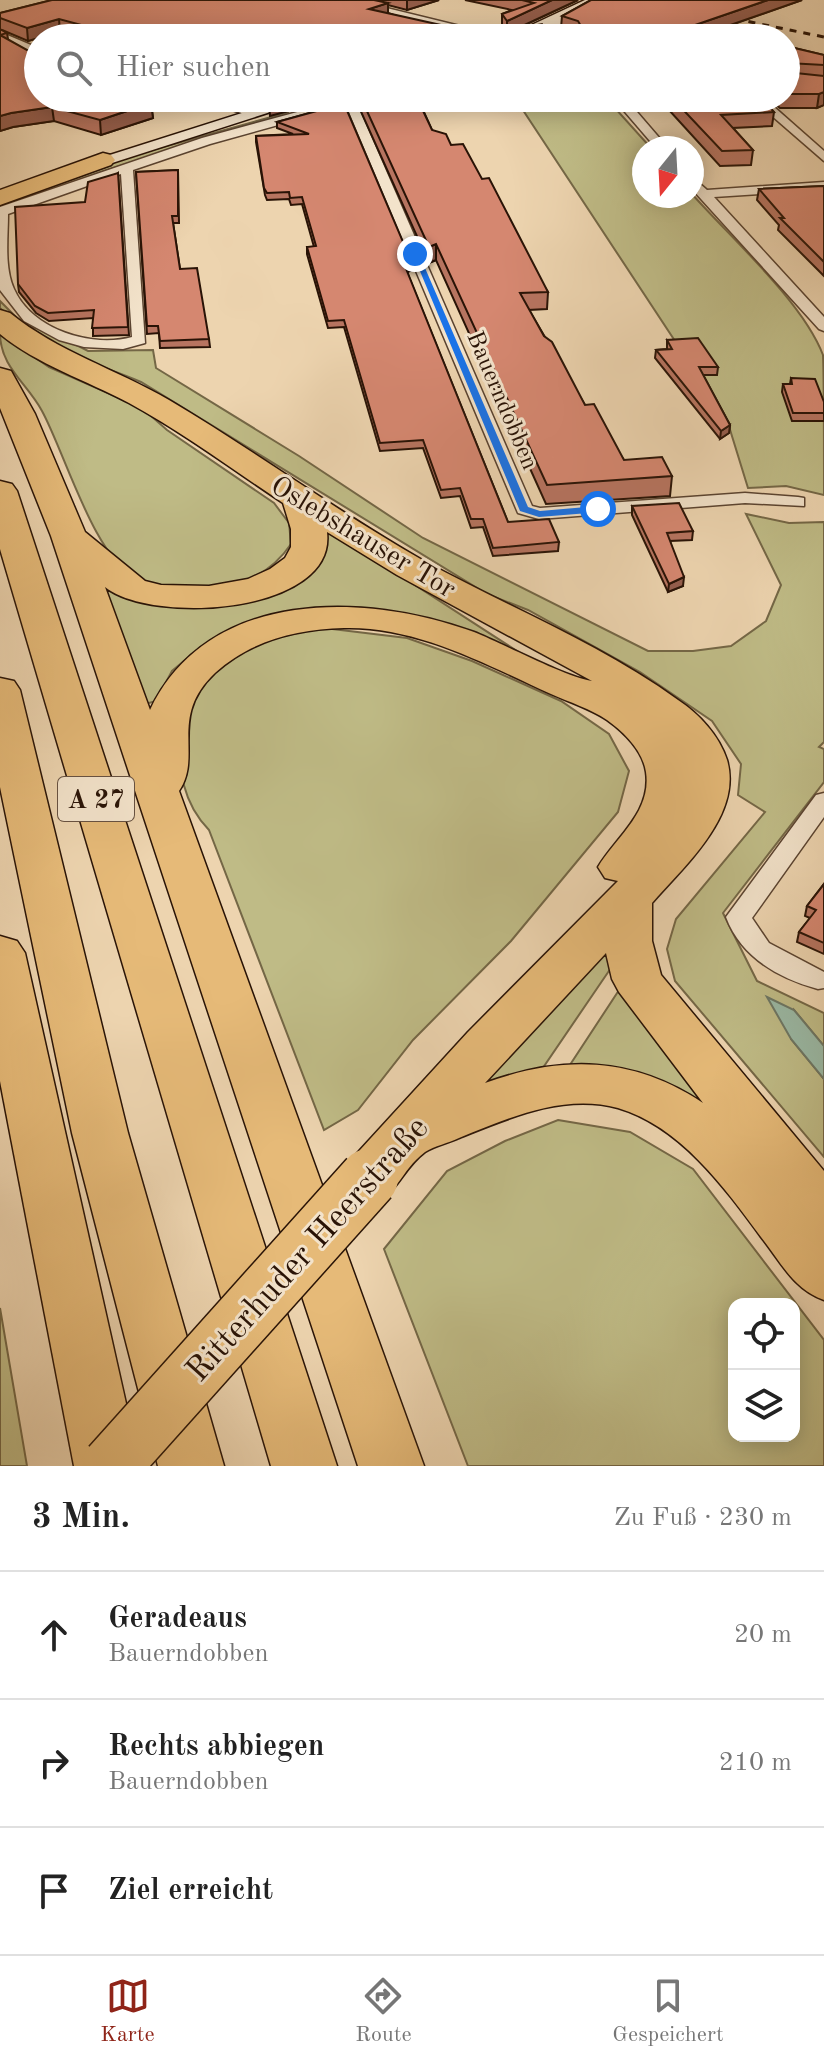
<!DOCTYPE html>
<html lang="de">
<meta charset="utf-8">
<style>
body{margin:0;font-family:"Old Standard TT",serif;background:#f2f2f2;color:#222}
.controls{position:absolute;right:24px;bottom:24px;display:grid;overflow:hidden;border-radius:16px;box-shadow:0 4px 20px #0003}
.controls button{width:72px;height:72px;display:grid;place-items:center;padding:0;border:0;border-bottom:2px solid #e0e0e0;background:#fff;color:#222;font:40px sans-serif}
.compass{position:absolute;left:632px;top:136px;width:72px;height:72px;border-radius:50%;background:#fff;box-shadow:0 4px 20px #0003;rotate:198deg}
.stop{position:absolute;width:24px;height:24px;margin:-18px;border:6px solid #1a73e8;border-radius:50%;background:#fff}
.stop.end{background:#1a73e8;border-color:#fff;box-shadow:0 2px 8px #0008}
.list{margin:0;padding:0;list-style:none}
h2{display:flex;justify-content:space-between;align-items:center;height:104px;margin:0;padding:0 32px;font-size:34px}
h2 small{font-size:26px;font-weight:400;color:#767676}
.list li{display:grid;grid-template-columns:52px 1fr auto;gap:24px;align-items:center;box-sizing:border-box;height:128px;padding:0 32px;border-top:2px solid #e0e0e0}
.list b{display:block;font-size:30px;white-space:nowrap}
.list p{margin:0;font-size:26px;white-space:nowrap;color:#767676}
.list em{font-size:26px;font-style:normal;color:#767676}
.icon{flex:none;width:44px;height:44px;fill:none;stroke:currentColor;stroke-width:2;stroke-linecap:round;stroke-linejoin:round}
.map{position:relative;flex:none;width:824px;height:1466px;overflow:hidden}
.search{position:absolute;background:#fff;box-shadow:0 4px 20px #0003;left:24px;right:24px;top:24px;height:88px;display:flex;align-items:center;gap:20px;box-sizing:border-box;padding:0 28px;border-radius:44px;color:#767676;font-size:30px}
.sheet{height:488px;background:#fff}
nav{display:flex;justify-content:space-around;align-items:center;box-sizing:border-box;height:112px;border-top:2px solid #e0e0e0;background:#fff;font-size:22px;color:#767676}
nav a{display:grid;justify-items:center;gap:4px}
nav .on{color:#8f2418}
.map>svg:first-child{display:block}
.green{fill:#bfbb86;stroke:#746746;stroke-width:2;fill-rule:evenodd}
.water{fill:#9ab9a5;stroke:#6d7765;stroke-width:2}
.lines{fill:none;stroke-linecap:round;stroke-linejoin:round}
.street-casing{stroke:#5a4330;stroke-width:3}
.secondary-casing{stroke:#291306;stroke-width:3}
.highway-casing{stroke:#291306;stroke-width:3}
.street{fill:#f3e3cb;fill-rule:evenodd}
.secondary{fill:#f3e3cb;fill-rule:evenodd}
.highway{fill:#e6ba78;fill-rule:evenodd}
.rail{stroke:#291306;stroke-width:3;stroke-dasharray:7 7;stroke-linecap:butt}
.highway-bridge-casing{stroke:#291306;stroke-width:61;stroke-linecap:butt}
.highway-bridge{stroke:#e6ba78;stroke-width:58}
.wall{fill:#b77460;stroke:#291306;stroke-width:2}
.shaded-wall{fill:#955e4e;stroke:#291306;stroke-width:2}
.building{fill:#d58770;stroke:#291306;stroke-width:2}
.route{fill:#1a73e8}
.labels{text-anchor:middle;stroke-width:6;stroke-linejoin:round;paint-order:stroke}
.far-street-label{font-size:24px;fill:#291306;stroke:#f3e3cb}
.shield{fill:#f3e3cb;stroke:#665141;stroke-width:2}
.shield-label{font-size:26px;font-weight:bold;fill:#291306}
.street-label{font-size:28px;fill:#291306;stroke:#f3e3cb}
.near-street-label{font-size:34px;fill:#291306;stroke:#f3e3cb}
</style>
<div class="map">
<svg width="824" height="1466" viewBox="0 0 824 1466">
<rect width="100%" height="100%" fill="#edd4af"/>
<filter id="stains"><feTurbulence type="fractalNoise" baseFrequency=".0025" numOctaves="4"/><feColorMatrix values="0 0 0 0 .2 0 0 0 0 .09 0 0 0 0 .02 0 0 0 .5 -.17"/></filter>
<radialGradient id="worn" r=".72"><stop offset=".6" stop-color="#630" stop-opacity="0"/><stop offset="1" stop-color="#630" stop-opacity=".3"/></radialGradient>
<!-- green -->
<g class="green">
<path d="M515 98H606L651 148H644V196L692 194C730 237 803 302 823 355 824 375 824 467 824 495L786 486 748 488 727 420Z"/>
<polygon points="289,112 101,172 0,209 0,204 37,187 138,154"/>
<path d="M0 301 25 326 47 330 88 351 153 350 156 368 299 456 423 538 648 651H693L731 646 766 621 781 585 746 514 789 523 824 522V742L819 747 824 749V782L723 913 757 981 824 1013V1046L794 1010 791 1039 824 1079V1157L675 981 667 949 676 919 765 812 738 795 741 764 712 721 640 672 528 610 487 594 141 382C89 360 41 351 0 308Z"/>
<path d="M0 333 49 367 142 408 167 430 274 503 289 523 291 544C273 571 242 588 209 589 186 589 158 590 137 579 94 558 65 453 42 411 27 383 0 367 0 333Z"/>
<polygon points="313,519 537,664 431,623 252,622 202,646 172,671 156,701 142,705 100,583 116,592 285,584"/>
<path d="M324 628 407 638 472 661 561 701 609 734 629 771 618 812 511 941 413 1040 358 1110 324 1130 209 830C159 779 177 685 241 652 267 638 295 633 324 628Z"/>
<polygon points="601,936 613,965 538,1075 479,1085"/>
<polygon points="623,984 722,1132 564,1074"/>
<path d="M558 1120 630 1132 693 1169 824 1340V1466H468L384 1249 447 1171 505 1141ZM734 1304H794V1436H734Z"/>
<polygon points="0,1308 27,1466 0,1466"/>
</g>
<!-- water -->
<polygon class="water" points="767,997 794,1010 824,1046 824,1079 791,1039"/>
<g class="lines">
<defs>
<g id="street">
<polygon points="337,0 354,0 509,38 491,38"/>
<polygon points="541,25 576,36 577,38 562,38 537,30"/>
<polygon points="0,32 38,48 38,55 0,39"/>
<polygon points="194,98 212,98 260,114 254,117"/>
<path d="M349 98H368L353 104 360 111 532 506 540 508 745 493 798 497 804 498V506L745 503 539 519 518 513 349 112 343 107 210 144 133 170 145 343 123 349 84 347 59 340 24 321 0 290V207L202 138ZM121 174 132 337C92 348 32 330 14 289 4 267 8 237 8 214Z"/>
<polygon points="613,98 625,98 668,148 656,148"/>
<polygon points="757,99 765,99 824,151 824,161 757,103"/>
<polygon points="692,177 707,190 824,182 824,190 714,197 824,317 824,331 819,329 692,189"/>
<path d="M824 793V817L752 918 769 943 824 972V988L818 989C778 978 741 957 726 917L816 795Z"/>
</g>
<g id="secondary">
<path d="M585 0H602C578 22 536 38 504 38Z"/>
<polygon points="289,98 314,98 109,164 103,165 94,160"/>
</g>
<g id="highway">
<polygon points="103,153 111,155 115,160 111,165 0,205 0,190"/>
<path d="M0 310 10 313C58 352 116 369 169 400 255 451 336 511 424 561 508 607 600 643 678 700 699 714 719 735 727 760 743 815 684 866 652 903V941L661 975 824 1171V1300C793 1289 781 1262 761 1237 725 1188 680 1126 618 1108 563 1093 509 1118 459 1138 449 1143 434 1146 425 1152 394 1175 398 1211 349 1194L341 1178 349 1162 468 1032 618 881 605 878 598 867C616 837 652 812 646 772 643 751 624 732 607 720 591 709 569 702 551 694 487 665 417 626 344 628 297 629 250 641 215 673 168 717 203 756 179 791L424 1466H358L51 536 0 408V368L11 371 35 414 85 532 145 581 161 585 209 586 248 579 270 569 285 558 291 547V529L283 503C232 469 182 432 129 403 86 380 38 365 0 334ZM327 532 397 575 592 681C565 677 504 644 474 632 365 592 208 588 150 710L105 587C152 625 337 614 327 532ZM606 953 612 979 619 992 703 1103C633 1056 562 1055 485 1083Z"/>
<polygon points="0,481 12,484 17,491 337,1466 271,1466 0,549"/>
<polygon points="0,678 14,681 20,690 128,1133 224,1466 158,1466 72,1133 0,787"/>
<polygon points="0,936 17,941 25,953 140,1466 74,1466 0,1081"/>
</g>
</defs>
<!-- street casing -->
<use href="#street" class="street-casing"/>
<!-- secondary casing -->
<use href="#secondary" class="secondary-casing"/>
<!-- highway casing -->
<use href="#highway" class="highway-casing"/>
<!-- street -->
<use href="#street" class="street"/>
<!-- secondary -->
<use href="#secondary" class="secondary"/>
<!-- highway -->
<use href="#highway" class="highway"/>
<!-- rail -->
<polyline class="rail" points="721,16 824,37"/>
<defs>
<polyline id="highway-bridge" points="111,1466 369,1178"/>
</defs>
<!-- highway-bridge casing -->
<use href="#highway-bridge" class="highway-bridge-casing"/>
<!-- highway-bridge -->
<use href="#highway-bridge" class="highway-bridge"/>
</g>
<!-- wall -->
<g class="wall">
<polygon points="52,0 439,0 407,10 388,5 388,13 459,38 83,38 60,32 28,41 2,30 7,33 8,39 38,98 151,103 153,118 101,135 54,121 13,127 0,131 0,13"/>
<polygon points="465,0 578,0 516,29 552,38 512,38 512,31 507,33 502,26 502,14 512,10"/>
<polygon points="591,0 802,0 714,31 747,38 580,38 577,33 561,28 562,16"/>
<polygon points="786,46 824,55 824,105 817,108 780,108 768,98 786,98"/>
<polygon points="242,98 279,98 254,106"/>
<polygon points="358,98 423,110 432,130 451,145 548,292 547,309 529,310 585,405 624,460 672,476 670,496 546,504 436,260 429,263 358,105"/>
<polygon points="658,98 761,98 774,112 772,126 733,128 753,150 751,165 720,166"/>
<polygon points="342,104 412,270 407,272 508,522 559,542 558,551 493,556 483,527 471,528 460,496 441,498 423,448 380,451 344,327 328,328 307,254 307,247 314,247 302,204 291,205 289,199 267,200 265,195 256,142 256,136 293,134 277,128 277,122"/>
<polygon points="178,170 179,223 173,223 180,269 209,339 210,347 160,348 159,333 147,334 136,172"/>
<polygon points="118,173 129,335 93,336 93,318 49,321 36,313 19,292 18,284 85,202"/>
<polygon points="824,186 824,276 778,230 779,225 757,200 759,189"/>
<polygon points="667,340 718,367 717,375 703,375 730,425 729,433 720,439 655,358 656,350 667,349"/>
<polygon points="791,378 824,402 824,421 792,421 782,392 783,384 790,384"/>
<polygon points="632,506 693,531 692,540 670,541 683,586 668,592 632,515"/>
<polygon points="824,884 824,954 797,942 799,932 810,918 805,916 807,906"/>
</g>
<!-- shaded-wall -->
<g class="shaded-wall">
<polygon points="407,0 439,0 407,10"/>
<polygon points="552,0 578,0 507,33 507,21"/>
<polygon points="768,0 802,0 693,38 692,26"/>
<polygon points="388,3 388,16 369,9"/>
<polygon points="59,19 60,32 28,41 27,28"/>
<polygon points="459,29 459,38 434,38"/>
<polygon points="824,92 824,105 817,108 819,94"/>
<polygon points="254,98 279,98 254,106"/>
<polygon points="286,98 338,98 270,116 269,102"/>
<polygon points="417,98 456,98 417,112"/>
<polygon points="151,103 153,118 101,135 100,120"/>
<polygon points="52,107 54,121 13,127 0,131 0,116 11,113"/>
<polygon points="436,244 436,260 429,263 429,247"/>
<polygon points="412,263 412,270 405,273 405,266"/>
<polygon points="730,425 729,433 720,439 721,431"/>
<polygon points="684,577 683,586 668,592 669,584"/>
</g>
<!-- building -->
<g class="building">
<polygon points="52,0 374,0 388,3 369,9 459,29 434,38 130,38 59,19 27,28 0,18 0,13"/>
<polygon points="522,0 552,0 507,21 502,14 534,3"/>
<polygon points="591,0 768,0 692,26 747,38 616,38 611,32 581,26 578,21 562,16"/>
<polygon points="542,24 552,38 518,38 512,30"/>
<polygon points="0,29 7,33 0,35"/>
<polygon points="0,35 38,56 38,98 132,98 151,103 100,120 52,107 11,113 0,116"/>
<polygon points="786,46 824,55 824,65 788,63 786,68"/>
<polygon points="786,72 824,76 824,92 819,94 786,94"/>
<polygon points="361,98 417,98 432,130 446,134 451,145 463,144 482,179 489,178 548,292 520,293 544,336 552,342 585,405 594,404 624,460 662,457 672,476 547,485 436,244 429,247"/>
<polygon points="672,98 761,98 774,112 721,115 753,150 722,151"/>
<polygon points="342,104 346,108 412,263 405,266 508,522 549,519 559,542 493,548 483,519 471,519 460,488 441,490 423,440 380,443 344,320 328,321 307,247 316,246 302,197 290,198 289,192 267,193 264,188 256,136 309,134 277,122"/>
<polygon points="178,170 178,216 172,216 180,269 197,268 209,339 160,341 158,326 147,326 136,172"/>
<polygon points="118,173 128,327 92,328 94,310 48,313 35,306 18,284 15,207 85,202 88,182"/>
<polygon points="824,186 824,262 780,218 784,218 759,189"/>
<polygon points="698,338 718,367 699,367 730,425 721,431 656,350 672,349 667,340"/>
<polygon points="791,378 815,379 824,402 824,413 793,413 783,384 792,384"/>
<polygon points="679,503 693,531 667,533 684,577 669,584 632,506"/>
<polygon points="824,884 824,943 799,932 816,910 807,906"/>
</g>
<!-- route -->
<polygon class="route" points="412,252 419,254 528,507 540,511 598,506 601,512 539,517 520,511"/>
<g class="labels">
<!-- far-street labels -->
<g class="far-street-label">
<text transform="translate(503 400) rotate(67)" y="8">Bauerndobben</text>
</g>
<!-- shield labels -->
<rect class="shield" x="58" y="777" width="76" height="44" rx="6"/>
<g class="shield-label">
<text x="96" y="808">A 27</text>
</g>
<!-- street labels -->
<g class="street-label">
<text transform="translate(364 536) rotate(31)" y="10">Oslebshauser Tor</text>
</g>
<!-- near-street labels -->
<g class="near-street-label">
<text transform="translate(306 1248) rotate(-48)" y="12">Ritterhuder Heerstraße</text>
</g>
</g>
<rect width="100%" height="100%" filter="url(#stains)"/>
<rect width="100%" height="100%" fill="url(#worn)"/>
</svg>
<div class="controls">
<button><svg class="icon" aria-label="locate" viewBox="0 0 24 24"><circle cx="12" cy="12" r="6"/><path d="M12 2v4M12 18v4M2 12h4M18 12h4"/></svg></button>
<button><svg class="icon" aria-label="layers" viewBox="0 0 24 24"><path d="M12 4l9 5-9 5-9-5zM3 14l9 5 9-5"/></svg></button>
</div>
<svg class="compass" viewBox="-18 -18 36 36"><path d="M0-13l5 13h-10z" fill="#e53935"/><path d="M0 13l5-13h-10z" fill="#767676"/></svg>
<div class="stop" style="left:598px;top:509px"></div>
<div class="stop end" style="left:415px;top:254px"></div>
<div class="search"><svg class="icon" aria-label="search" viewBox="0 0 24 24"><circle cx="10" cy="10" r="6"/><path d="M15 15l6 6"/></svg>Hier suchen</div>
</div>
<section class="sheet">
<h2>3 Min.<small>Zu Fuß · 230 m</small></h2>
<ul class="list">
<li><svg class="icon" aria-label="ahead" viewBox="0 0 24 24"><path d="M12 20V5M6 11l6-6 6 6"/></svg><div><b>Geradeaus</b><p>Bauerndobben</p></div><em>20 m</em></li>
<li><svg class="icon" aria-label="right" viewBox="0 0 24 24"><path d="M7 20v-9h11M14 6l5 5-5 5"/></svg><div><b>Rechts abbiegen</b><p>Bauerndobben</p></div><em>210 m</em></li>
<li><svg class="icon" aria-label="arrive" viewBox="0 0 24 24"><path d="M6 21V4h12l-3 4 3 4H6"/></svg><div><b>Ziel erreicht</b></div></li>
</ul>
</section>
<nav>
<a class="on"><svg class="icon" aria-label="map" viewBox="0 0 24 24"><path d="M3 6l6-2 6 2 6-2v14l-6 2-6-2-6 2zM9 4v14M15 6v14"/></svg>Karte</a>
<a><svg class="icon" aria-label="directions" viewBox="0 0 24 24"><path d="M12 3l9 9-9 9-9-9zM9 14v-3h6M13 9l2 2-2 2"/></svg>Route</a>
<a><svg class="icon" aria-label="saved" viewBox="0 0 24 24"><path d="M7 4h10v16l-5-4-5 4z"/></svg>Gespeichert</a>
</nav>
